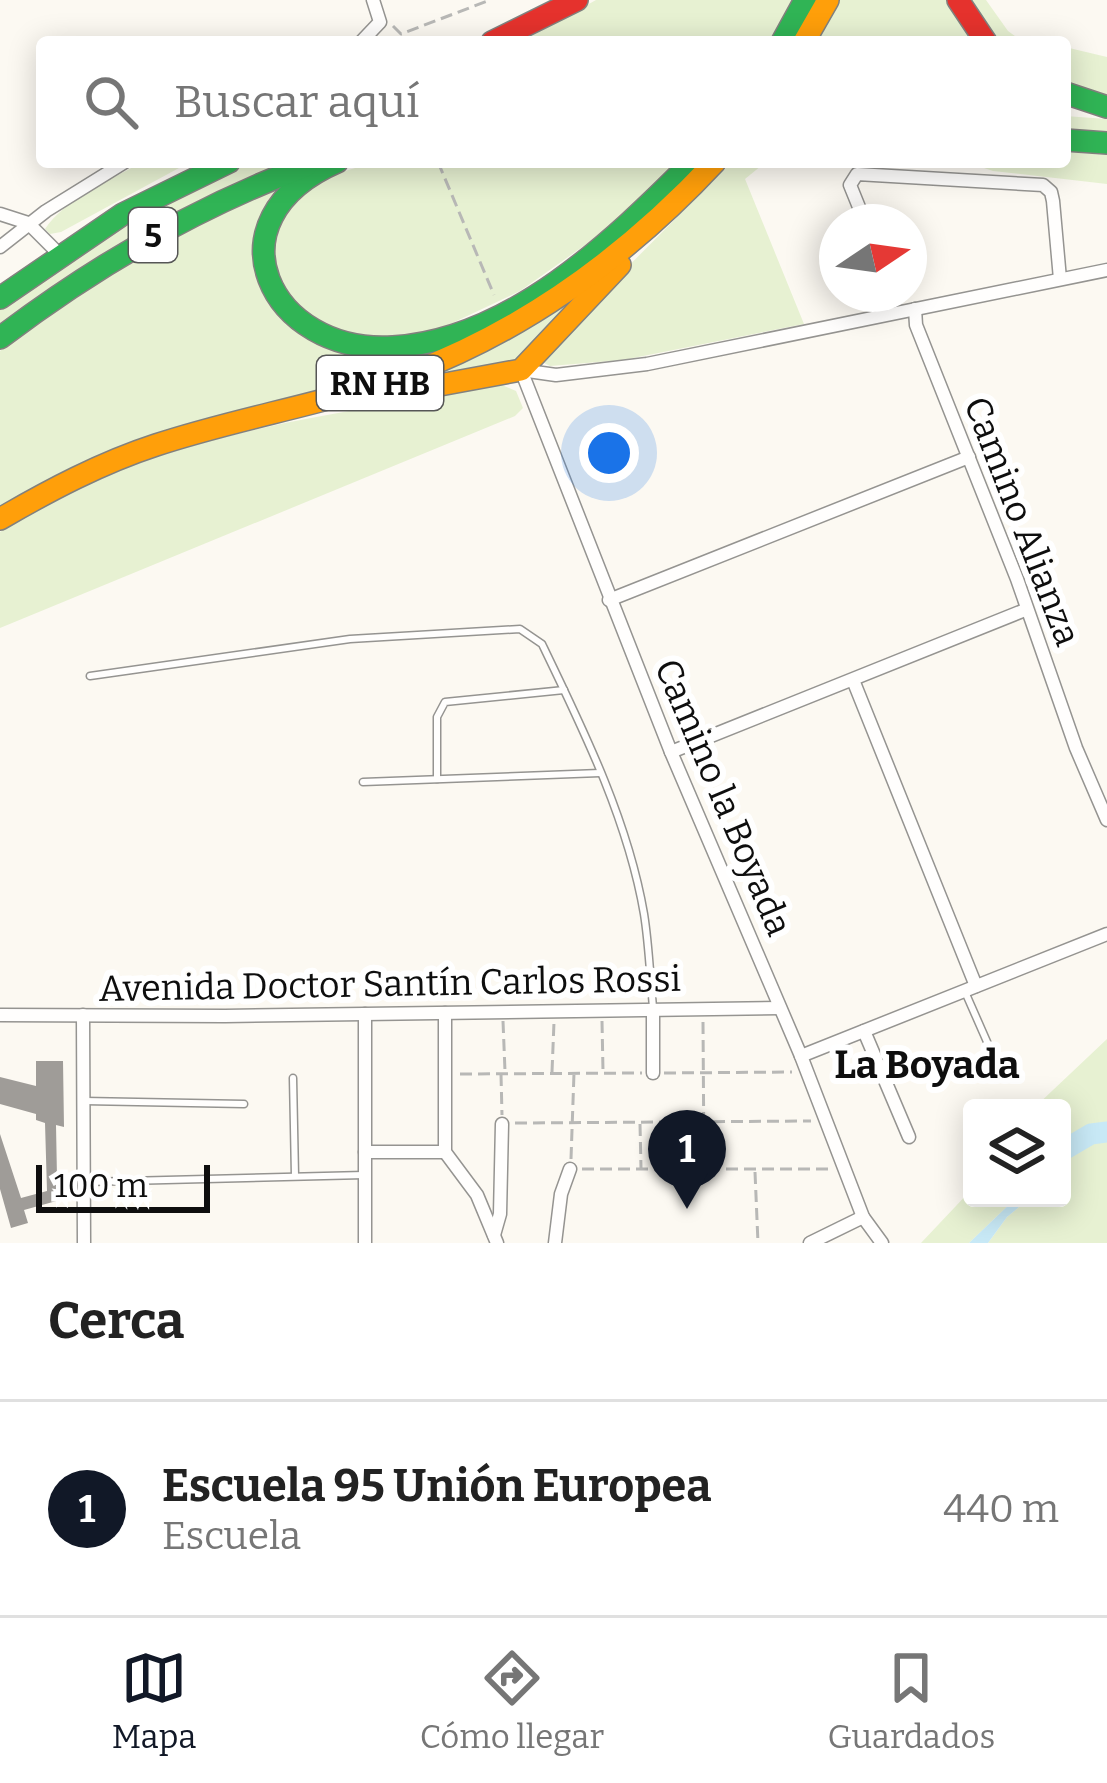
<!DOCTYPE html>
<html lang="es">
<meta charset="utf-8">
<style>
body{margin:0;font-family:Bitter,serif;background:#f2f2f2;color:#222}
.controls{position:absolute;right:36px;bottom:36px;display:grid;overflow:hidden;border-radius:12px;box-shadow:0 6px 30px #0003}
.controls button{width:108px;height:108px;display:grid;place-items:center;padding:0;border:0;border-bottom:3px solid #e0e0e0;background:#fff;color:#222;font:60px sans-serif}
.compass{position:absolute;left:819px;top:204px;width:108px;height:108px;border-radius:50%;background:#fff;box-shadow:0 6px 30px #0003;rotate:77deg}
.scale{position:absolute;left:36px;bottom:30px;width:174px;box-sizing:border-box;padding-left:12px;border:6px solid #0e0e0e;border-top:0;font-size:33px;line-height:42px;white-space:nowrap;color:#0e0e0e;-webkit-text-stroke:9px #fff;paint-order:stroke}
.you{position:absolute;left:609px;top:453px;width:42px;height:42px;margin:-30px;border:9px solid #fff;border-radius:50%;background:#1a73e8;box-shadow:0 0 0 18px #1a73e833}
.badge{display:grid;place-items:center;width:78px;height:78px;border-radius:50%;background:#111827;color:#fff;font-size:39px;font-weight:700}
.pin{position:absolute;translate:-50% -99px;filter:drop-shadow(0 3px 6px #0008)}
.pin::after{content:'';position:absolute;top:63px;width:42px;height:36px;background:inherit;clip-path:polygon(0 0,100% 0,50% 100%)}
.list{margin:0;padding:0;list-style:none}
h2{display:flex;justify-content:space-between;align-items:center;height:156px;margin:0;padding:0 48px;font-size:51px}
h2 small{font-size:39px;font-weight:400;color:#767676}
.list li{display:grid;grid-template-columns:78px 1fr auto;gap:36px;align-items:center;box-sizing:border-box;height:216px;padding:0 48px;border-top:3px solid #e0e0e0}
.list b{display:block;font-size:45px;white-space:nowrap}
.list p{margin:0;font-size:39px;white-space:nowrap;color:#767676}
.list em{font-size:39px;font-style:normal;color:#767676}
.icon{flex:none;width:66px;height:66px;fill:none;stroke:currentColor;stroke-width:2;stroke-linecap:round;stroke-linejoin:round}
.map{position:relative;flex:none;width:1107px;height:1243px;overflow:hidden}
.search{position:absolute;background:#fff;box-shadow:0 6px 30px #0003;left:36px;right:36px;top:36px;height:132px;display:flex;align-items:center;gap:30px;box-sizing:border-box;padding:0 42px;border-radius:12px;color:#767676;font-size:45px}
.sheet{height:372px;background:#fff}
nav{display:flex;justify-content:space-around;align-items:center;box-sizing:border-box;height:168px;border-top:3px solid #e0e0e0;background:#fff;font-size:33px;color:#767676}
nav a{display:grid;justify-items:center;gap:6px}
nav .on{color:#111827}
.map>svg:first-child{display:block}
.green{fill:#e7f1d2}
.water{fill:#c8e9f6}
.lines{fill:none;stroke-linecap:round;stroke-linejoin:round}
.river{stroke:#c8e9f6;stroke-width:21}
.building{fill:#9f9c98}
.lane-casing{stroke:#959491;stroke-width:9}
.street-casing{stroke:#959491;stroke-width:15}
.fast-casing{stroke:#82817e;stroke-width:24}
.slow-casing{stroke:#82817e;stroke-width:24}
.jam-casing{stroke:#82817e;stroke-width:24}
.path{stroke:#b8b8b6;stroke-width:3;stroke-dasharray:12 6;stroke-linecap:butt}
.lane{stroke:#fffefd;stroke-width:6}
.street{stroke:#fffefd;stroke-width:12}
.fast{stroke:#30b455;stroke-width:21}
.slow{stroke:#ff9f0a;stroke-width:21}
.jam{stroke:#e5322d;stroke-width:21}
.labels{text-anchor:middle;stroke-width:12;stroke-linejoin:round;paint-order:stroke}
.shield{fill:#fff;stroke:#565656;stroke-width:3}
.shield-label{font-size:33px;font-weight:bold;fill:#0e0e0e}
.street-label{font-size:36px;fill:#0e0e0e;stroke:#fff}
.neighbourhood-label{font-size:39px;font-weight:bold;fill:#0e0e0e;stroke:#fff}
</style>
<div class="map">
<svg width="1107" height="1243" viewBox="0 0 1107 1243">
<rect width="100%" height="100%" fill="#fcf9f2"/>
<!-- green -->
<g class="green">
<polygon points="596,0 796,0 770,42 521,42"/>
<polygon points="840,0 951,0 975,42 817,42"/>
<polygon points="969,0 986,0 1008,31 1023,42 994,42"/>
<polygon points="1065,47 1107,57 1107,96 1065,87"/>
<polygon points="1065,116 1107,119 1107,135 1065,131"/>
<polygon points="1065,152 1107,155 1107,184 993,171 966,162 1065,162"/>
<path d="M143 162H190L61 232 50 234 45 229C65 199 111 179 143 162Z"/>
<polygon points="247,162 292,162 0,328 0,307 126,221"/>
<polygon points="376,162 680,162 629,214 520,291 427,335 379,340 322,329 278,285 271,242 281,213 298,192 324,177"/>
<polygon points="732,162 766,162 745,179 804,324 623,360 550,366 544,363 546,349"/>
<path d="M279 188 264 218 281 315 314 341 347 353 406 354 608 253 438 353 0 508V351C86 283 177 229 279 188Z"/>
<polygon points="590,285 513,366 406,381"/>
<path d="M502 385 516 391 523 408 515 416 0 628V532C145 433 334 415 502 385Z"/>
<polygon points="1107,1039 1107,1243 988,1243 1007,1217 1030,1198 1062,1198 1062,1108 1034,1108"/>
<polygon points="972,1189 972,1198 1016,1198 969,1243 921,1243"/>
</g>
<!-- water -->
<polygon class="water" points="1016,1198 1030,1198 1007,1217 988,1243 969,1243"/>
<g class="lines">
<!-- river -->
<polyline class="river" points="1062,1151 1091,1134 1107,1132"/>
</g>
<!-- building -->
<polygon class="building" points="36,1061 63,1061 64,1127 56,1125 57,1178 54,1178 60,1200 24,1210 28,1223 11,1228 0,1189 0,1134 21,1198 47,1191 45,1123 36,1120 36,1114 0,1104 0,1077 36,1086"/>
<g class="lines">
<defs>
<g id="lane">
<path d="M90 676 350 639 520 629 542 644C583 729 628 820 644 914 649 945 650 977 653 1007"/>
<polyline points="437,779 437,717 445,702 564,690"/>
<polyline points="363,782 600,773"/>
<polyline points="966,994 999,1069"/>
<polyline points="293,1078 295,1176"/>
<polyline points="84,1101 244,1104"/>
<polyline points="86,1182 364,1175"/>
</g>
<g id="street">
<polyline points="361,42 380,22 373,0"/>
<polyline points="0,214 28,223 59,254"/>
<polyline points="865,222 850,185 857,174 1043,185 1051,192 1053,201 1060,279"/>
<polyline points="0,247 46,211 125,162"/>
<polyline points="915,309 916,325 1017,579 1076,748 1107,820"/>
<polyline points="521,370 671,752 801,1056 863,1217 882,1243"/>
<polyline points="521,370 556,375 647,364 1107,270"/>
<polyline points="609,600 969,457"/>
<polyline points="853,680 976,986"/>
<polyline points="671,752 1025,610"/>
<polyline points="653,1011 653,1073"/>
<polyline points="445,1013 445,1152 477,1195 497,1243"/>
<polyline points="0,1015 225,1016 780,1008"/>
<polyline points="83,1015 84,1243"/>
<polyline points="864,1031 909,1137"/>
<polyline points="801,1056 1107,934"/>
<polyline points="365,1152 445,1152"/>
<polyline points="494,1235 500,1214 502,1124"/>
<polyline points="365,1243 365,1014"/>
<polyline points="555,1243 561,1194 570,1169"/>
<polyline points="810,1243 863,1217"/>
</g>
<g id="fast">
<polyline points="782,42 805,0"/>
<polyline points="1065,93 1107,107"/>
<polyline points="1065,140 1107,143"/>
<path d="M337 162C204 220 270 355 393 347 511 340 613 241 692 162"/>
<polyline points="0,298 123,214 229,162"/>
<path d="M0 338C95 266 194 208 306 166"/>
</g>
<g id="slow">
<polyline points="804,42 828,0"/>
<polyline points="369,398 521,370 620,265"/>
<path d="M0 519C50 490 101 463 156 445 240 417 328 404 411 373 529 328 629 254 715 162"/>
</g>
<g id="jam">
<polyline points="958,0 986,42"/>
<polyline points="492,42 577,0"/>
</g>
</defs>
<!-- lane casing -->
<use href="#lane" class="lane-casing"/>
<!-- street casing -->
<use href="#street" class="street-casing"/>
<!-- fast casing -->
<use href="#fast" class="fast-casing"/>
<!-- slow casing -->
<use href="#slow" class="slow-casing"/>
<!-- jam casing -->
<use href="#jam" class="jam-casing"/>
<!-- path -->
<g class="path">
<polyline points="393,26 401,34 490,0"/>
<polyline points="438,162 494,295"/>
<polyline points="503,1021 505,1071"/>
<polyline points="602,1021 603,1071"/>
<polyline points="703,1022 704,1169"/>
<polyline points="552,1072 554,1022"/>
<polyline points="664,1073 792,1072"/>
<polyline points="460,1074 642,1073"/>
<polyline points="501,1074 502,1115"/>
<polyline points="515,1123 811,1121"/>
<polyline points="640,1124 641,1168"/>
<polyline points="571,1159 574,1073"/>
<polyline points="582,1169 831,1169"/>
<polyline points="755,1172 758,1243"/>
</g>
<!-- lane -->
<use href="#lane" class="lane"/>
<!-- street -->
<use href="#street" class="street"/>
<!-- fast -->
<use href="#fast" class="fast"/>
<!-- slow -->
<use href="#slow" class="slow"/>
<!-- jam -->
<use href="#jam" class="jam"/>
</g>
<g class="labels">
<!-- shield labels -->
<g class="shield">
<rect x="129" y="208" width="48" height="54" rx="9"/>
<rect x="317" y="356" width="126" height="54" rx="9"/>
</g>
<g class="shield-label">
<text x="153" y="247">5</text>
<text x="380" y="395">RN HB</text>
</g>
<!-- street labels -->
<g class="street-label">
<text transform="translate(1023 521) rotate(69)" y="13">Camino Alianza</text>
<text transform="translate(724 797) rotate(67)" y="13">Camino la Boyada</text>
<text transform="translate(390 983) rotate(-1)" y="13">Avenida Doctor Santín Carlos Rossi</text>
</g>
<!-- neighbourhood labels -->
<g class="neighbourhood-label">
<text x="927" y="1078">La Boyada</text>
</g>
</g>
</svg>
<div class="controls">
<button><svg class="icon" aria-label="layers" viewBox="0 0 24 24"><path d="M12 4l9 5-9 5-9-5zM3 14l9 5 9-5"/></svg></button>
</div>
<svg class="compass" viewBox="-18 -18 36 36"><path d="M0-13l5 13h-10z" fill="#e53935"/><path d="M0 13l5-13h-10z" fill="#767676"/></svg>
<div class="scale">100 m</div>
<div class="you"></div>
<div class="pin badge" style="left:687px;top:1209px">1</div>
<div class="search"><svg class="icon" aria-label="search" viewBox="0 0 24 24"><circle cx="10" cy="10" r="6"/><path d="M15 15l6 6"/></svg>Buscar aquí</div>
</div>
<section class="sheet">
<h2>Cerca<small></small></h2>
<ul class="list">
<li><span class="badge">1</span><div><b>Escuela 95 Unión Europea</b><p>Escuela</p></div><em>440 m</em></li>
</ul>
</section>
<nav>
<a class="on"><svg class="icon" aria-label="map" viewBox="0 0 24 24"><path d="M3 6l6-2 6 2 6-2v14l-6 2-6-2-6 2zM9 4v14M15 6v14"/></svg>Mapa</a>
<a><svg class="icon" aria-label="directions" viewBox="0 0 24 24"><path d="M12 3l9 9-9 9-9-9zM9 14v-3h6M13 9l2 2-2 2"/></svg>Cómo llegar</a>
<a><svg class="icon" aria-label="saved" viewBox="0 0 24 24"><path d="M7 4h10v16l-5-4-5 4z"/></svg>Guardados</a>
</nav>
